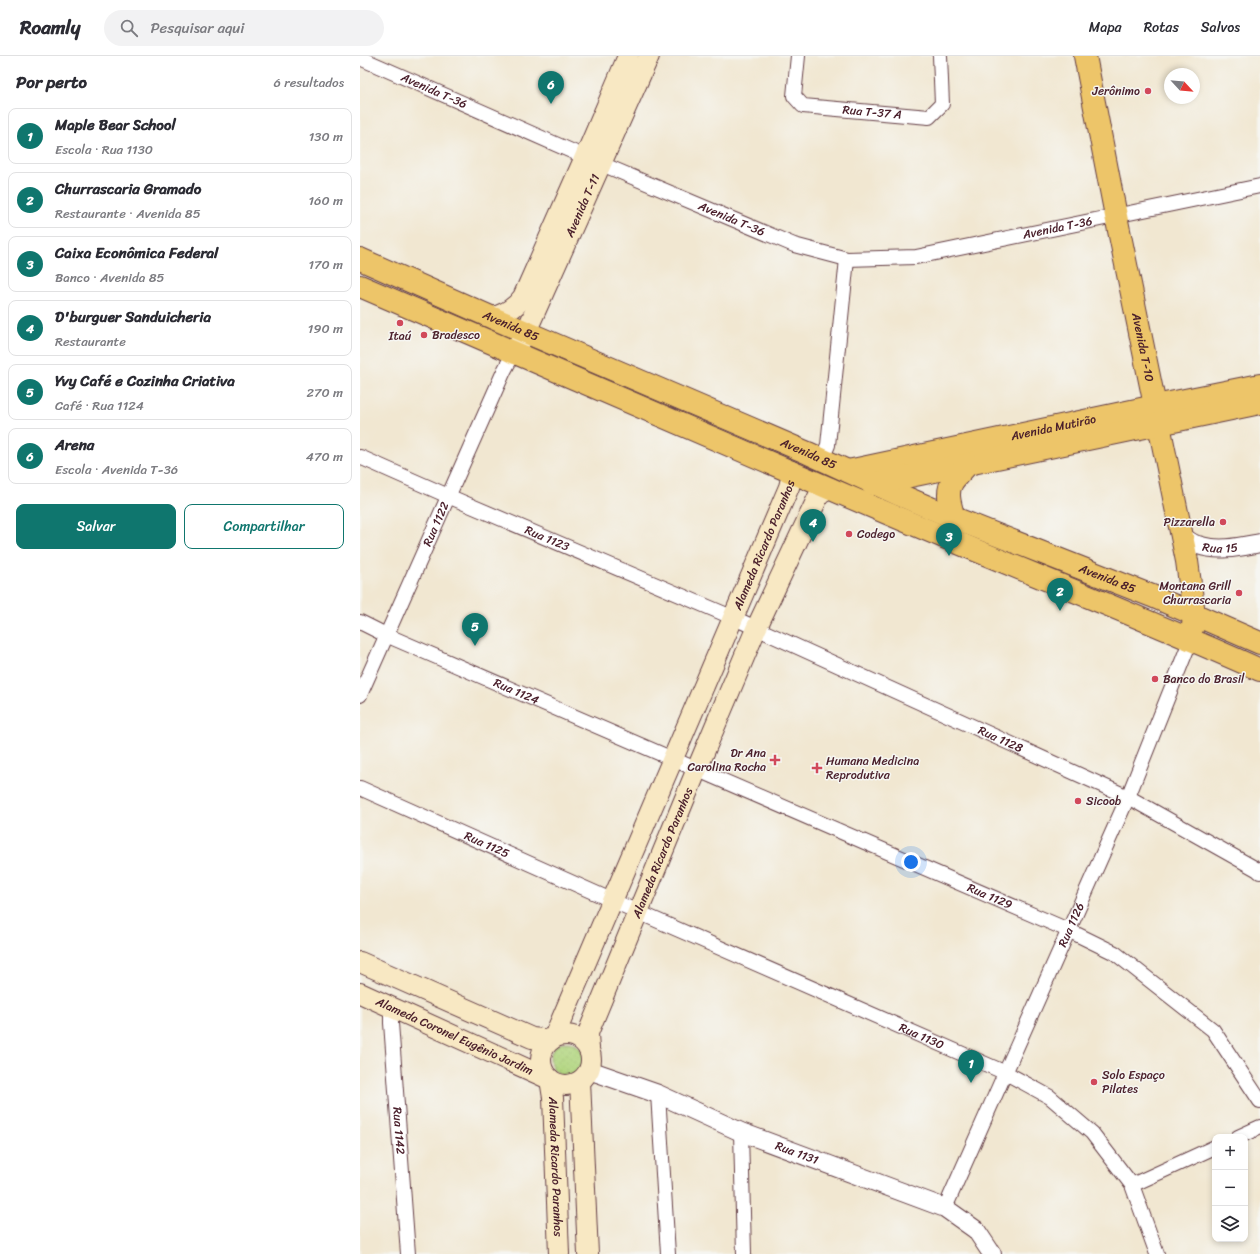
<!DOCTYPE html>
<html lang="pt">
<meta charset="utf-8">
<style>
body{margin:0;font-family:Sriracha,sans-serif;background:#f2f2f3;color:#2b2b33}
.controls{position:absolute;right:12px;bottom:12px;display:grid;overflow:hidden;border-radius:8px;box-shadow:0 2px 6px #0003}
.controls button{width:36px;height:36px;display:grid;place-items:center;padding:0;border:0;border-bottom:1px solid #e1e1e2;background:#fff;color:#2b2b33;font:20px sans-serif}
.compass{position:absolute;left:804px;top:12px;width:36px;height:36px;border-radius:50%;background:#fff;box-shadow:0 2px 6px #0003;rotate:116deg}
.you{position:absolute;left:551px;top:806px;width:14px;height:14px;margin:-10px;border:3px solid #fff;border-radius:50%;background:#1a73e8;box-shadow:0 0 0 6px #1a73e833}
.badge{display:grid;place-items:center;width:26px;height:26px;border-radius:50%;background:#0f766e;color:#fff;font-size:13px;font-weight:700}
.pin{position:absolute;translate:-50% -33px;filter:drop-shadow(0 1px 2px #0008)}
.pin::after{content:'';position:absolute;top:21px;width:14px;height:12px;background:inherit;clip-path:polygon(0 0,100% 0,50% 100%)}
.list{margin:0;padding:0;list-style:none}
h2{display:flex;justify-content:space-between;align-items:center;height:52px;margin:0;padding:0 16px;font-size:17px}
h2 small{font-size:13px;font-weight:400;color:#7c7c81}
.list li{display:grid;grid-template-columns:26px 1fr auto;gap:12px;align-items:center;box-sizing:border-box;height:56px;margin:0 8px 8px;padding:0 8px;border:1px solid #e1e1e2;border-radius:8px}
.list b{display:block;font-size:15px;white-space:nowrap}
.list p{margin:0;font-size:13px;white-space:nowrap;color:#7c7c81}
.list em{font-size:13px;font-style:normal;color:#7c7c81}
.actions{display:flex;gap:8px;padding:12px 16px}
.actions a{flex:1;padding:9px 0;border:1px solid #0f766e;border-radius:8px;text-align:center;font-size:14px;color:#0f766e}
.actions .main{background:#0f766e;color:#fff}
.icon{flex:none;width:22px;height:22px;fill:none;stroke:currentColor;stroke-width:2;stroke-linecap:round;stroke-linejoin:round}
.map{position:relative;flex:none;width:900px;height:1198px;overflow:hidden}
header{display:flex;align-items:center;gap:24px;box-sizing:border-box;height:56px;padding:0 20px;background:#fff;border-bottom:1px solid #e1e1e2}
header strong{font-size:19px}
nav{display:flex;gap:22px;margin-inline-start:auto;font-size:14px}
.search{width:280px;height:36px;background:#f2f2f3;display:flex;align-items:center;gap:10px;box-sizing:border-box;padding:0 14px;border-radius:22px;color:#7c7c81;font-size:15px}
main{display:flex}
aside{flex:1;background:#fff}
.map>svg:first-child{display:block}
.grass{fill:url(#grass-dots);stroke:#7e7a54}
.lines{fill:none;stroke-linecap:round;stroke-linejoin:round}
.minor-casing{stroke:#633d44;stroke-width:16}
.tertiary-casing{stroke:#633d44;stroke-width:20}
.secondary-casing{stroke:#633d44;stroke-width:22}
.primary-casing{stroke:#633d44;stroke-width:24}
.minor{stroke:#fff;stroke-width:14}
.tertiary{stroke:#fff;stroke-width:18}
.secondary{stroke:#f8e8c3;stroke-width:20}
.primary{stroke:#edc569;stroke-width:22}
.poi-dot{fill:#d1495b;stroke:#f6f6f2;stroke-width:1.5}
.labels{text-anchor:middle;stroke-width:3;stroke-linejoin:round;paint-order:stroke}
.street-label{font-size:12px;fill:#4a1f2b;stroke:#f6f6f2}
.poi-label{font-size:12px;fill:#4a1f2b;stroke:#f6f6f2;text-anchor:start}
</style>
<header>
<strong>Roamly</strong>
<div class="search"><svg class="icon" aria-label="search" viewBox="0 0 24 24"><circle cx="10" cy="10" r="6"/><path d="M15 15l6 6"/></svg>Pesquisar aqui</div>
<nav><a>Mapa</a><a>Rotas</a><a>Salvos</a></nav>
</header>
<main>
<aside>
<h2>Por perto<small>6 resultados</small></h2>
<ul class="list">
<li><span class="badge">1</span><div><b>Maple Bear School</b><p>Escola · Rua 1130</p></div><em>130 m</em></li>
<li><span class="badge">2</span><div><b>Churrascaria Gramado</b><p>Restaurante · Avenida 85</p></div><em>160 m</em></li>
<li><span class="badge">3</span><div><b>Caixa Econômica Federal</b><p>Banco · Avenida 85</p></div><em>170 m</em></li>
<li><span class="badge">4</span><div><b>D'burguer Sanduicheria</b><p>Restaurante</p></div><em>190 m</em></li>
<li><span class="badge">5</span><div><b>Yvy Café e Cozinha Criativa</b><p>Café · Rua 1124</p></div><em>270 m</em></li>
<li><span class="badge">6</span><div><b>Arena</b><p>Escola · Avenida T-36</p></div><em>470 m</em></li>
</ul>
<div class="actions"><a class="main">Salvar</a><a>Compartilhar</a></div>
</aside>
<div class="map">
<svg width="900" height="1198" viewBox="0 0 900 1198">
<defs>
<pattern id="grass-dots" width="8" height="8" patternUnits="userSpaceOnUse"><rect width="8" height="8" fill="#b1d57e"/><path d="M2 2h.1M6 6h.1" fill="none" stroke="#9ab66d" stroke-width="1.8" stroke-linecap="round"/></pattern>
</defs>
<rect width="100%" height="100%" fill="#f6f6f2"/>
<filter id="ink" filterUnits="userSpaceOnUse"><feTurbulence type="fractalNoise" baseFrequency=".025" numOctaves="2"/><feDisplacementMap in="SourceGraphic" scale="8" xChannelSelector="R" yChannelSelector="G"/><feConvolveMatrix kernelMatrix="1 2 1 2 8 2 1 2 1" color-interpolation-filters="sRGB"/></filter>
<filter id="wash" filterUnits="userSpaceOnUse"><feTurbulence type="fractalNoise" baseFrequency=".012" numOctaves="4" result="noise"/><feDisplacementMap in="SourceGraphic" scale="16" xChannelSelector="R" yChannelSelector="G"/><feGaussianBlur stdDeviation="0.9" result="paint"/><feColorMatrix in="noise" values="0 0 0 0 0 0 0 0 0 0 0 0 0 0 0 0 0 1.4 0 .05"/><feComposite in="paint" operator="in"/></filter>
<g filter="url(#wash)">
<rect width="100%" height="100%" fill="#f1e7d1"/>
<!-- grass -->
<circle class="grass" cx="207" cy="1003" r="17"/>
</g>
<g filter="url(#ink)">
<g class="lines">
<defs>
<g id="minor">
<path id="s1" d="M438 0 434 40 443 50 569 61 582 48 580 0"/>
<path id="s2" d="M0 2 225 101 434 189 487 203 556 201 900 130"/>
<path id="s3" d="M0 401 95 443 374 562 768 741 898 814 900 816"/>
<polyline points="462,403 468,389 487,203"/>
<path id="s4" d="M0 566 26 579 708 874 755 897 853 974 900 1045"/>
<path id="s5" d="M0 639 144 315 153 298"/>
<path id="s6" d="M0 732 278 856 646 1017 690 1041 732 1077 772 1129 797 1198"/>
<path id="s7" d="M31 951V967L48 1198"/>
<polyline points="298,1038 308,1198"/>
<polyline points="381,1076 384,1198"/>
<polyline points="878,1081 900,1071"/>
<polyline points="772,1129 855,1091"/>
<path id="s8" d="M585 1152 768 741 831 583"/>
</g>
<g id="tertiary">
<path id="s9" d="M822 480C827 483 832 488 838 489 859 496 879 491 900 487"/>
<path id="s10" d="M229 1014 298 1038 381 1076 585 1152 616 1174 632 1198"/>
</g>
<g id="secondary">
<path d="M133 262C147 256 154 253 163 241L225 101 268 0"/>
<path id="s11" d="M153 298 166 276 289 0"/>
<polyline points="0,906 172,982 191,984"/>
<path id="s12" d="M0 937 189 1023"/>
<circle cx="206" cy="1004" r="25"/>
<path id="s13" d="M194 981 429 431 431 423V415"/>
<path id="s14" d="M229 994 228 977 337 713 396 573 459 439 470 432"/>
<path id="s15" d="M190 1023 193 1042 199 1198"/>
<polyline points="220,1025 228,1198"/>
</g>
<g id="primary">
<path id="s16" d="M725 0 756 160 827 505 834 558 833 570"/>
<path id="s17" d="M0 203 133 262 448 397 540 439 594 462 792 540 900 587"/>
<path d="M0 230C171 305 343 378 515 452 643 507 773 557 900 614"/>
<path id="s18" d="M488 415 795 350 900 329"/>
<polyline points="512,428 900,347"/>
<path d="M594 462C591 451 585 436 593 425 597 419 603 414 608 408"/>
</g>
</defs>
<!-- minor casing -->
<use href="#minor" class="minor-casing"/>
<!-- tertiary casing -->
<use href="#tertiary" class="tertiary-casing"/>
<!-- secondary casing -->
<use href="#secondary" class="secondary-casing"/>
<!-- primary casing -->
<use href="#primary" class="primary-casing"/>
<!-- minor -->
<use href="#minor" class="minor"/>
<!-- tertiary -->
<use href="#tertiary" class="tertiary"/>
<!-- secondary -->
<use href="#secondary" class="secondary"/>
<!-- primary -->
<use href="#primary" class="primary"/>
</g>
</g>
<!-- markers -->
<g class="poi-dot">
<circle cx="788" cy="35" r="4"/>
<circle cx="40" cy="267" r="4"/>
<circle cx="64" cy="279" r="4"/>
<circle cx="863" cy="466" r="4"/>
<circle cx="489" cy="478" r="4"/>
<circle cx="879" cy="537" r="4"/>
<circle cx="795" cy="623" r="4"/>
<path d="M413 698h4v4h4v4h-4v4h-4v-4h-4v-4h4z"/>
<path d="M455 706h4v4h4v4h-4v4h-4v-4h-4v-4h4z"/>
<circle cx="718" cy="745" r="4"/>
<circle cx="734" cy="1026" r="4"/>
</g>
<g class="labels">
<!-- street labels -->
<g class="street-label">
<text dy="4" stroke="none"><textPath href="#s2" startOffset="81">Avenida T-36</textPath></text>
<text dy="4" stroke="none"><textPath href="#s1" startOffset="123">Rua T-37 A</textPath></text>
<text dy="4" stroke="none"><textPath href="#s11" startOffset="164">Avenida T-11</textPath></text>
<text dy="4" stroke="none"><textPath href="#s2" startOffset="405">Avenida T-36</textPath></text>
<text dy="4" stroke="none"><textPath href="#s2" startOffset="741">Avenida T-36</textPath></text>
<text dy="4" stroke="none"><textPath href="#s17" startOffset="165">Avenida 85</textPath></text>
<text dy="4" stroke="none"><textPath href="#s16" startOffset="297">Avenida T-10</textPath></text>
<text dy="4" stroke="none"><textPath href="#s18" startOffset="210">Avenida Mutirão</textPath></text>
<text dy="4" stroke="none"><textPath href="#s17" startOffset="489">Avenida 85</textPath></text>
<text dy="4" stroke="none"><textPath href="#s5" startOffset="187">Rua 1122</textPath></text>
<text dy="4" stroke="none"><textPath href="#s3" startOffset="204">Rua 1123</textPath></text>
<text dy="4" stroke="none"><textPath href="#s13" startOffset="535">Alameda Ricardo Paranhos</textPath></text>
<text dy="4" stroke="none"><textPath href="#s9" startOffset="41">Rua 15</textPath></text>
<text dy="4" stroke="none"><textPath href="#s17" startOffset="813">Avenida 85</textPath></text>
<text dy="4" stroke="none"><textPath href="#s4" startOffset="171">Rua 1124</textPath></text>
<text dy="4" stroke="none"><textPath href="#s3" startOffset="700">Rua 1128</textPath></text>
<text dy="4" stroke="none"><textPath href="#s6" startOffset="139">Rua 1125</textPath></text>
<text dy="4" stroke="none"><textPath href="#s14" startOffset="212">Alameda Ricardo Paranhos</textPath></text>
<text dy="4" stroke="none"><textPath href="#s4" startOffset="687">Rua 1129</textPath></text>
<text dy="4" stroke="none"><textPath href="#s8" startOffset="310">Rua 1126</textPath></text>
<text dy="4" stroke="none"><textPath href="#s12" startOffset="104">Alameda Coronel Eugênio Jardim</textPath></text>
<text dy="4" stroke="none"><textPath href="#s6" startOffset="614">Rua 1130</textPath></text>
<text dy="4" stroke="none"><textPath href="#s7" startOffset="124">Rua 1142</textPath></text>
<text dy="4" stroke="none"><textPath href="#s10" startOffset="224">Rua 1131</textPath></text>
<text dy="4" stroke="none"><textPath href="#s15" startOffset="88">Alameda Ricardo Paranhos</textPath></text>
</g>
<!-- poi labels -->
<g class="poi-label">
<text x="780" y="39" text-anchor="end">Jerônimo</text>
<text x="72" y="283">Bradesco</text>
<text x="40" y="284" text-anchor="middle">Itaú</text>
<text x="855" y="470" text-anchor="end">Pizzarella</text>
<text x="497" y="482">Codego</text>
<text x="871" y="534" text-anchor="end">Montana Grill<tspan x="871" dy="14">Churrascaria</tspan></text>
<text x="803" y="627">Banco do Brasil</text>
<text x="406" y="701" text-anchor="end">Dr Ana<tspan x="406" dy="14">Carolina Rocha</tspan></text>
<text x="466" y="709">Humana Medicina<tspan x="466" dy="14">Reprodutiva</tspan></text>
<text x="726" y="749">Sicoob</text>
<text x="742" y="1023">Solo Espaço<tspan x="742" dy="14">Pilates</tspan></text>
</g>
</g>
</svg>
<div class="controls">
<button>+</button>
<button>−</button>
<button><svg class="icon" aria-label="layers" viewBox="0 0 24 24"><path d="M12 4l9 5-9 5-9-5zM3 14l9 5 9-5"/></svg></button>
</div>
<svg class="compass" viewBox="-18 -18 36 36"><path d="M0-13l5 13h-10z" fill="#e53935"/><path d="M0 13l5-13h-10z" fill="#7c7c81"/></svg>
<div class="you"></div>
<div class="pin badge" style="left:611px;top:1027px">1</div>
<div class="pin badge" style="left:700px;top:555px">2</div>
<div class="pin badge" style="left:589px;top:500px">3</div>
<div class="pin badge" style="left:453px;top:486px">4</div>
<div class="pin badge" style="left:115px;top:590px">5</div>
<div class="pin badge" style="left:191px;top:48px">6</div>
</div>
</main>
